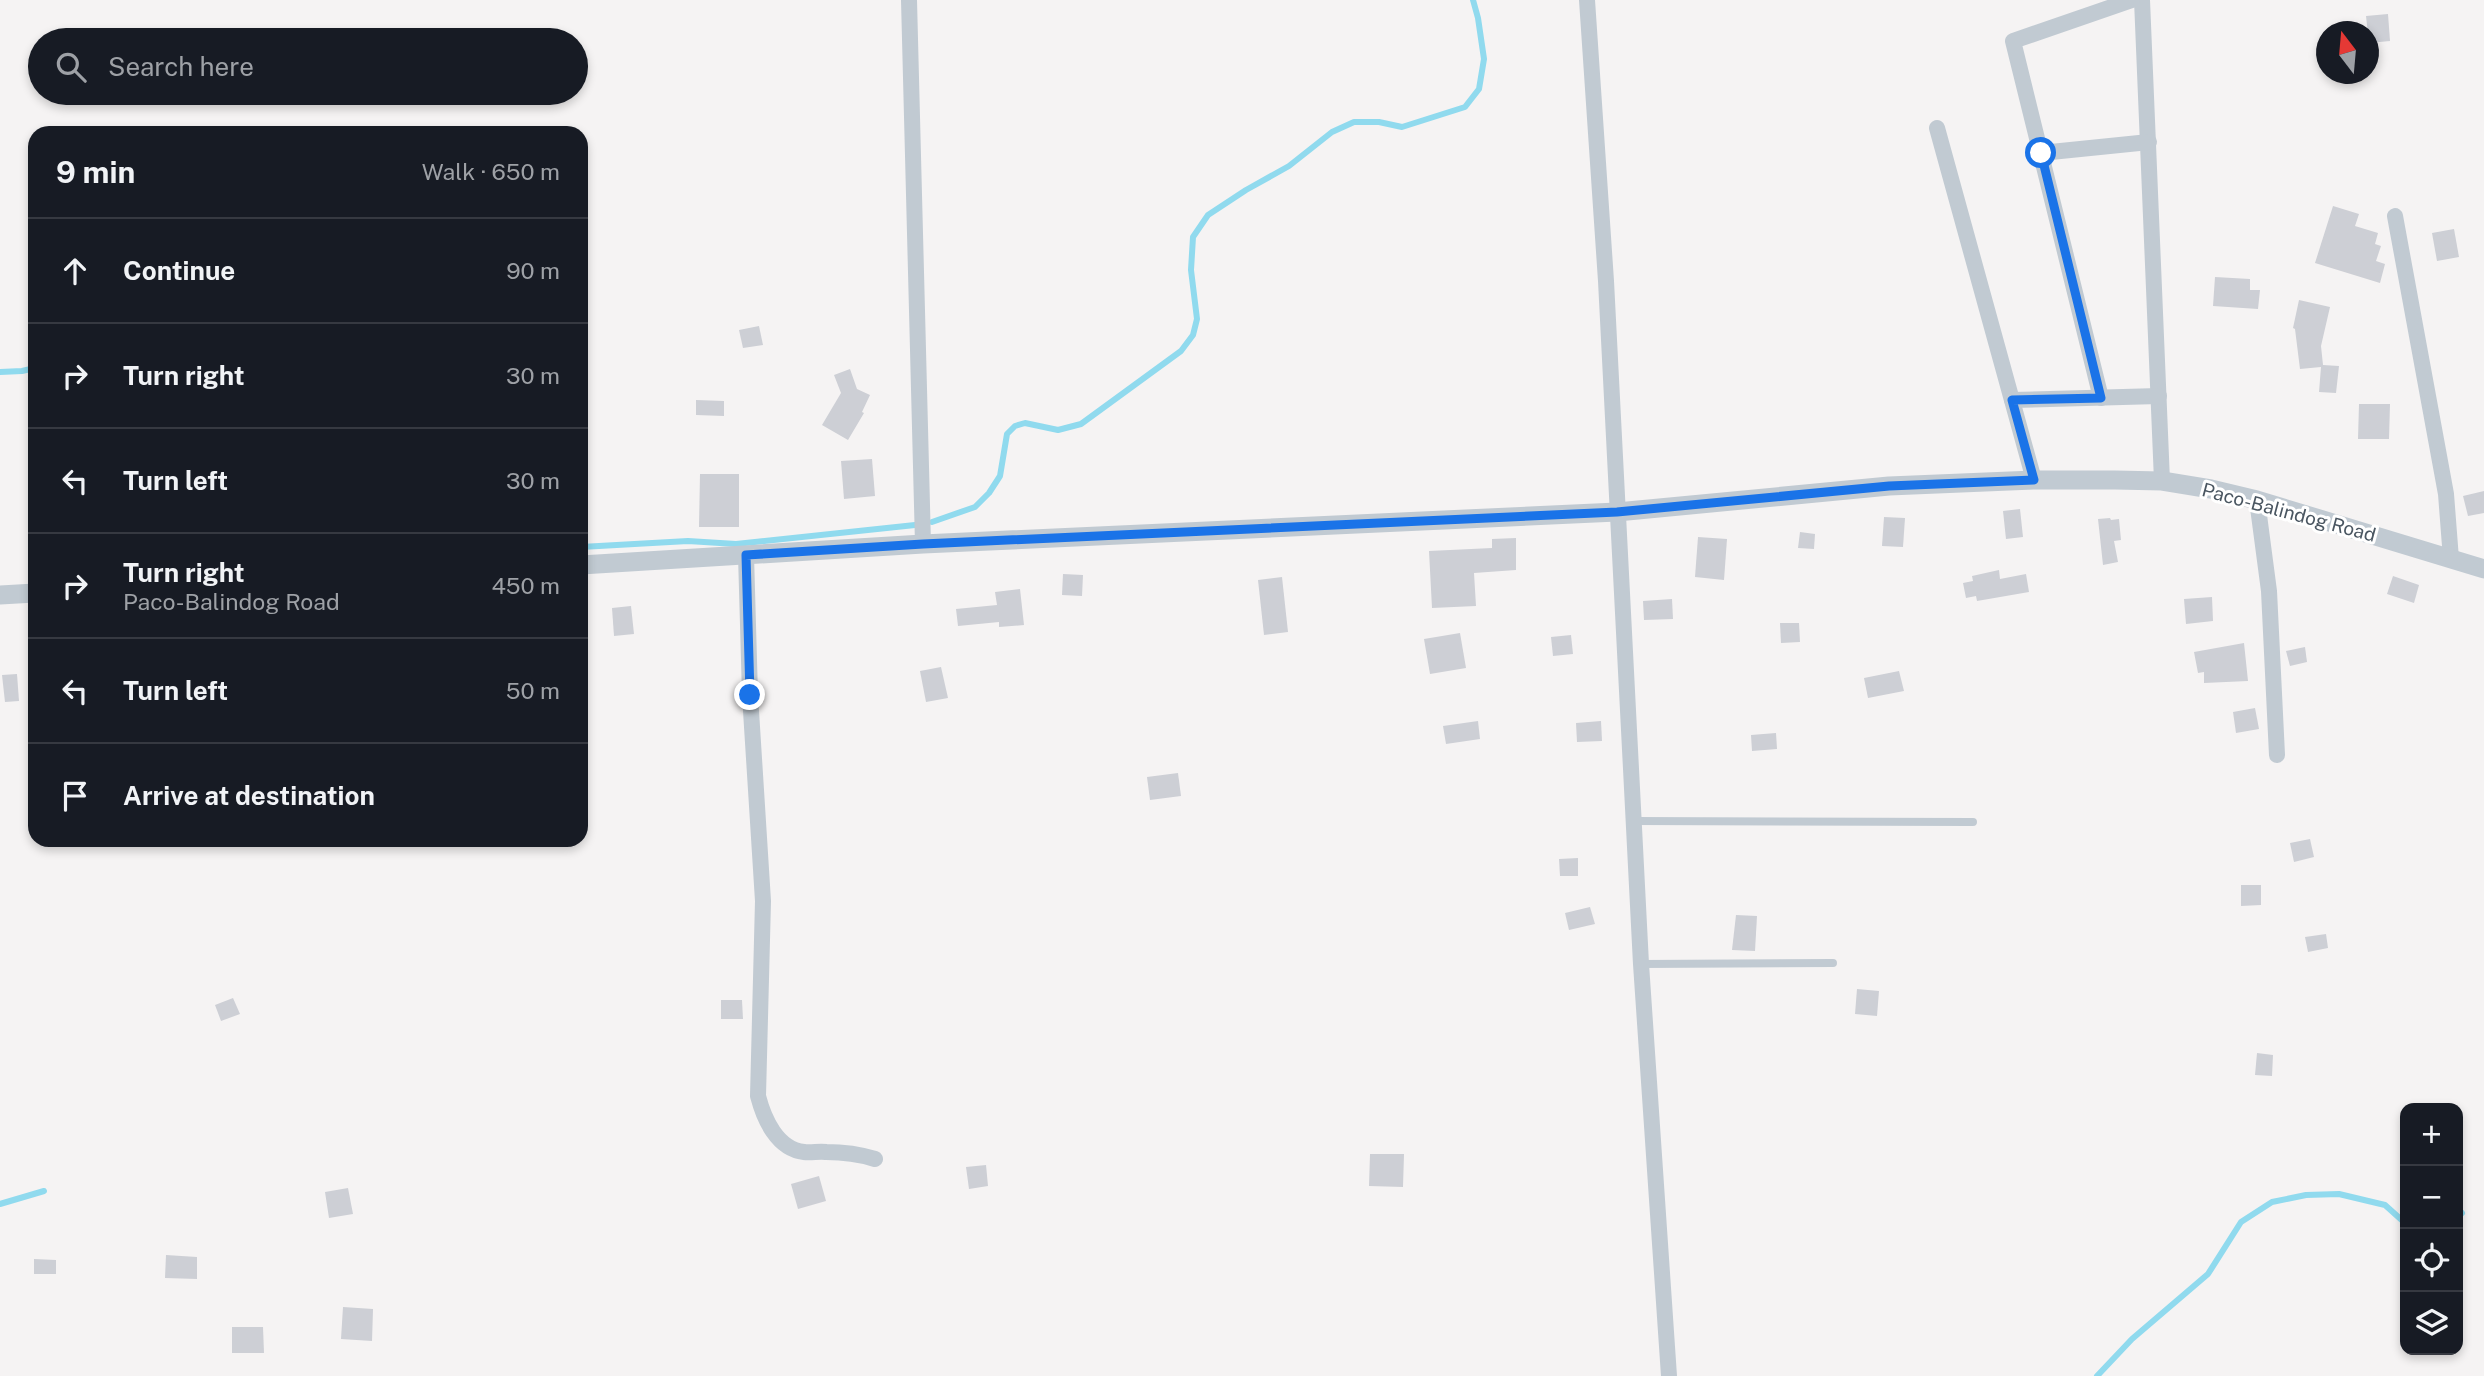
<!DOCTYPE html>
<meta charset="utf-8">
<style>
body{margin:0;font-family:"Public Sans",sans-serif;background:#20242c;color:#f1f3f6}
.controls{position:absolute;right:21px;bottom:21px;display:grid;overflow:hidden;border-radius:14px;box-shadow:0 4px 10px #0003}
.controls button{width:63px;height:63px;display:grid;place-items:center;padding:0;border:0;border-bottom:2px solid #363941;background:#171b24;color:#f1f3f6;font:35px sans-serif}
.compass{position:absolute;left:2316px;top:21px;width:63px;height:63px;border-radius:50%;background:#171b24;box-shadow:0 4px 10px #0003;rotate:344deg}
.stop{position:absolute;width:21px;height:21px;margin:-16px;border:5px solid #1a73e8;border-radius:50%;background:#fff}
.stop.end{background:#1a73e8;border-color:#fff;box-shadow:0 2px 7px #0008}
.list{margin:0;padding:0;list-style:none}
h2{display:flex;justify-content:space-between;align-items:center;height:91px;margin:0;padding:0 28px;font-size:30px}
h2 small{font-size:23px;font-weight:400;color:#9ea1a6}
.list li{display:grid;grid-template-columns:46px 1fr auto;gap:21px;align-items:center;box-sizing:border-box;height:105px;padding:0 28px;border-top:2px solid #363941}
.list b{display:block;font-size:26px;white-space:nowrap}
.list p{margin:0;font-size:23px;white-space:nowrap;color:#9ea1a6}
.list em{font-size:23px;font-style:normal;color:#9ea1a6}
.icon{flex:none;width:38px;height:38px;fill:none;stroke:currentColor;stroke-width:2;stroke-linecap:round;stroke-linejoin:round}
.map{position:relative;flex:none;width:2484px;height:1376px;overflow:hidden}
.search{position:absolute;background:#171b24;box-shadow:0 4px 10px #0003;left:28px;top:28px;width:560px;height:77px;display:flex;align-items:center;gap:18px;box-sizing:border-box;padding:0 24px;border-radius:38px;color:#9ea1a6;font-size:26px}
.panel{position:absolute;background:#171b24;box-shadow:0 4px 10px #0003;left:28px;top:126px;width:560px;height:721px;border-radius:21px}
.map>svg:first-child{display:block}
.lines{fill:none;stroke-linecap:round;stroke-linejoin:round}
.stream{stroke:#90daee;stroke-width:6}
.building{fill:#cdcfd5}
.service{stroke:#c1cad2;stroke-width:8}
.minor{stroke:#c1cad2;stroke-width:16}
.tertiary{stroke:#c1cad2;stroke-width:19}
.route{stroke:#1a73e8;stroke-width:9}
.labels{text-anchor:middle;stroke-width:6;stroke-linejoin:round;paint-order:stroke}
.street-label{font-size:19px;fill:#4a5661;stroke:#fff}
</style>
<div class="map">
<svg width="2484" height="1376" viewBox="0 0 2484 1376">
<rect width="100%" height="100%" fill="#f5f3f3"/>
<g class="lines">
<!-- stream -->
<g class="stream">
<polyline points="0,372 22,371 35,368"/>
<polyline points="932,522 975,507 989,493 1000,476 1007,434 1015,426 1025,423 1058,430 1081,424 1181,351 1193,335 1197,319 1191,270 1193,237 1208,215 1246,190 1289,166 1332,132 1354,122 1379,122 1402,127 1465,107 1479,89 1484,59 1478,18 1473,0"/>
<polyline points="581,547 688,541 736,544 915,525"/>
<polyline points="0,1204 44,1191"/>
<polyline points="2458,1216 2462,1213"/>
<polyline points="2097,1376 2132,1339 2208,1274 2241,1222 2272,1202 2306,1195 2339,1194 2385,1205 2405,1223"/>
</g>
</g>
<!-- building -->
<g class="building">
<polygon points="2388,14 2390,41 2369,43 2366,16"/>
<polygon points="2333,206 2359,214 2355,226 2378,233 2375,244 2381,246 2376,261 2385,264 2380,283 2315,263"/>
<polygon points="2454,229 2459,257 2437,261 2432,233"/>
<polygon points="2215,277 2250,279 2250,290 2260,290 2258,309 2213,306"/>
<polygon points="2299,300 2330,307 2321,346 2323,365 2339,366 2336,393 2319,392 2321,367 2300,369 2295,329 2293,328"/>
<polygon points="759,326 763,345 743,348 739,330"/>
<polygon points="850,369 857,389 870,395 862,412 864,413 848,440 822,425 841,393 834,375"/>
<polygon points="696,400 724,401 724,416 696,415"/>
<polygon points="2359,404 2390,404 2389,439 2358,439"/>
<polygon points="872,459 875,496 844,499 841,461"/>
<polygon points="700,474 739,474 739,527 699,527"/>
<polygon points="2484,491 2484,513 2468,516 2463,496"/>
<polygon points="2020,509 2023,537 2006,539 2003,511"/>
<polygon points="1884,517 1905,518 1903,547 1882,546"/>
<polygon points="2110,518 2111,520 2119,519 2121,540 2114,541 2118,562 2103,565 2098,519"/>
<polygon points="1800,532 1815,534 1814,549 1798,548"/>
<polygon points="1698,537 1727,539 1724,580 1695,577"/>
<polygon points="1516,538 1516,570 1474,573 1476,606 1432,608 1429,551 1492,548 1492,539"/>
<polygon points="1999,570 2000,579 2026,574 2029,592 1977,601 1976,596 1966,598 1963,583 1973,581 1972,576"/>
<polygon points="1063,574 1083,575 1082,596 1062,595"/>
<polygon points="2393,576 2419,585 2414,603 2387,594"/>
<polygon points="1282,577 1288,632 1264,635 1258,580"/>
<polygon points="1020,589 1024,625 999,627 999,622 958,626 956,609 997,605 995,592"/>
<polygon points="2212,597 2213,621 2186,624 2184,599"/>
<polygon points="1672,599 1673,619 1644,620 1643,601"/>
<polygon points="631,606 634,634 614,636 612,608"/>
<polygon points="1780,623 1799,623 1800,642 1781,643"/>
<polygon points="1460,633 1466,668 1430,674 1424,639"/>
<polygon points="1571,635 1573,654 1553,656 1551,637"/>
<polygon points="2244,643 2248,681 2204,683 2204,672 2198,673 2194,652"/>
<polygon points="2305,647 2307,662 2290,666 2286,651"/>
<polygon points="941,667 948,698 926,702 920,671"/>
<polygon points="1899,671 1904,691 1868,698 1864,678"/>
<polygon points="17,674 19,701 5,702 2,675"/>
<polygon points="2255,708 2259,729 2236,733 2233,712"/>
<polygon points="1478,721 1480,739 1446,744 1443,726"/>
<polygon points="1601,721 1602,741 1577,742 1576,723"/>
<polygon points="1776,733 1777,749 1752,751 1751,735"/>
<polygon points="1178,773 1181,796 1150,800 1147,777"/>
<polygon points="2310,839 2314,857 2294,862 2290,843"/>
<polygon points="1578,858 1578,876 1560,876 1559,859"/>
<polygon points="2241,885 2261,885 2261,905 2241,906"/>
<polygon points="1590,907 1595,924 1569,930 1565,913"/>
<polygon points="1736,915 1757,916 1755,951 1732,950"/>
<polygon points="2326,934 2328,948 2308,952 2305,937"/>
<polygon points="1857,989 1879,991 1877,1016 1855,1014"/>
<polygon points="233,998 240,1014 221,1021 215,1005"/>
<polygon points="721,1000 742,1000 743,1019 721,1019"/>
<polygon points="2257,1053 2273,1055 2272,1076 2255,1075"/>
<polygon points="1370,1154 1404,1154 1403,1187 1369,1186"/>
<polygon points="986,1165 988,1186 969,1189 966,1167"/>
<polygon points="819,1176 826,1201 798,1209 791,1184"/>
<polygon points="348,1188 353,1214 329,1218 325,1192"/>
<polygon points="166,1255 197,1257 197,1279 165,1278"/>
<polygon points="34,1259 56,1260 56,1274 34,1274"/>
<polygon points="343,1307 373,1309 372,1341 341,1339"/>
<polygon points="232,1327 263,1327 264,1353 232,1353"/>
</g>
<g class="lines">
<!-- service -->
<g class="service">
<polyline points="1634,821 1973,822"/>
<polyline points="1641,964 1833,963"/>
</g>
<!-- minor -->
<g class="minor">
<polyline points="909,0 923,544"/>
<polyline points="1587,0 1606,281 1641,964 1669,1376"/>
<polyline points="2142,0 2162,481"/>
<polyline points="1937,128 2034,480"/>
<polyline points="2041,153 2149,142"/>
<polyline points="2395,216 2446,494 2451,559"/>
<polyline points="2101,398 2013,41 2132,0"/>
<polyline points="2012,400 2159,396"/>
<polyline points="2257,500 2269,591 2277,755"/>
<path d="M746 555 750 695 763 901 758 1096C764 1119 777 1149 804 1152 811 1153 819 1151 826 1152 843 1152 859 1154 875 1159"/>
</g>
<!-- tertiary -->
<g class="tertiary">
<polyline points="581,565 923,544 1617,512 1889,486 2034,480 2115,480 2162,481 2211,489 2257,500 2484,569"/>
<polyline points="0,595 35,593"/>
</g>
</g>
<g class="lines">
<!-- route -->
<polyline class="route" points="750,695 746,555 923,544 1617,512 1889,486 2034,480 2012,400 2101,398 2041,153"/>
</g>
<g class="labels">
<!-- street labels -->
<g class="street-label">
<text transform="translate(2289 512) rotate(15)" y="7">Paco-Balindog Road</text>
</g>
</g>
</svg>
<div class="controls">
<button>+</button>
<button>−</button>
<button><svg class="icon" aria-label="locate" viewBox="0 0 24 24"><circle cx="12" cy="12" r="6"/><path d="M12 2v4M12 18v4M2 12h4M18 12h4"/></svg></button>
<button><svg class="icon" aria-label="layers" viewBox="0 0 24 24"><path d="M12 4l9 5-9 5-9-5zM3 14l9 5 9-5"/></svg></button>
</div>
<svg class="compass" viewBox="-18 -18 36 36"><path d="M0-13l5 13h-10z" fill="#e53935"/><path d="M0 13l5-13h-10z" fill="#9ea1a6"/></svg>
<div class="stop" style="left:2041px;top:153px"></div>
<div class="stop end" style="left:750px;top:695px"></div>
<div class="search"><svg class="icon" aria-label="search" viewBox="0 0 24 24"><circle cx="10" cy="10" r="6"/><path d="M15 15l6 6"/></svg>Search here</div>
<section class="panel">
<h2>9 min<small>Walk · 650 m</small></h2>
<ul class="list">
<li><svg class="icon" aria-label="ahead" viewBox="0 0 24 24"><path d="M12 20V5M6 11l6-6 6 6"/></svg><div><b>Continue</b></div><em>90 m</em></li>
<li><svg class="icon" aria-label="right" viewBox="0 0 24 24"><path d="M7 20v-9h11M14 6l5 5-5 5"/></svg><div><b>Turn right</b></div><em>30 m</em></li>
<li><svg class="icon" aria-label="left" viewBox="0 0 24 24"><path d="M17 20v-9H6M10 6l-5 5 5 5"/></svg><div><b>Turn left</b></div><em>30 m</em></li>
<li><svg class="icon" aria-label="right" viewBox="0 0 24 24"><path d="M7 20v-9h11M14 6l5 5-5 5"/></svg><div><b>Turn right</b><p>Paco-Balindog Road</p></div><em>450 m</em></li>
<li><svg class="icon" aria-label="left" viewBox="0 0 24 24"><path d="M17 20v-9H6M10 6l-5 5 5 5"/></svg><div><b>Turn left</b></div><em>50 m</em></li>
<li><svg class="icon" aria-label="arrive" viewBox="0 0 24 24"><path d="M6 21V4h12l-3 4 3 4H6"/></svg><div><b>Arrive at destination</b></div></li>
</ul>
</section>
</div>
